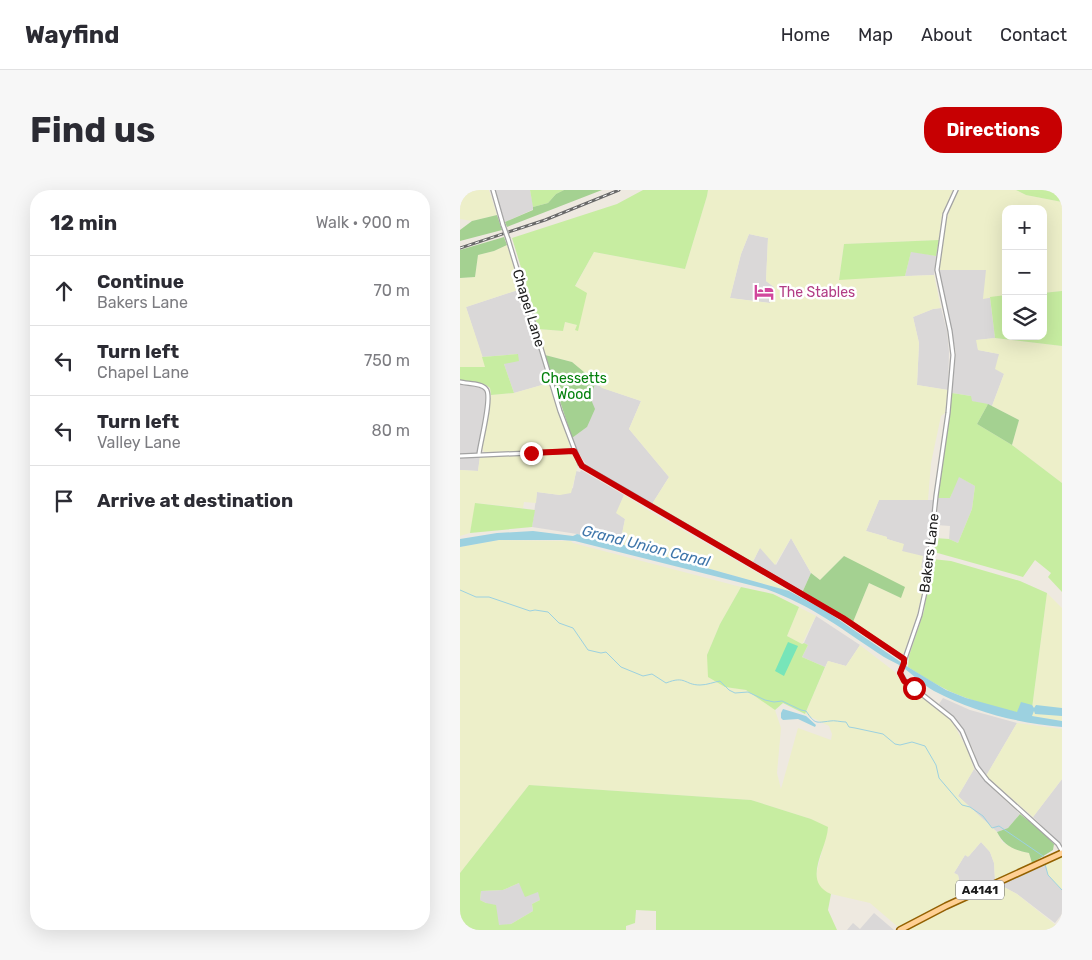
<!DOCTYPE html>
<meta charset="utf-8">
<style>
body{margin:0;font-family:Rubik,sans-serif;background:#f7f7f7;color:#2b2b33}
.controls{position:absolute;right:15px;top:15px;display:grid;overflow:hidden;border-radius:10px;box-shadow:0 5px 20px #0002}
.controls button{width:45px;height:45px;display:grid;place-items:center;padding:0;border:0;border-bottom:1px solid #e1e1e2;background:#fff;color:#2b2b33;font:25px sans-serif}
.stop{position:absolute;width:15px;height:15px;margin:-11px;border:4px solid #c70002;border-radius:50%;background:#fff}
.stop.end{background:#c70002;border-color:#fff;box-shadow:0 1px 5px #0008}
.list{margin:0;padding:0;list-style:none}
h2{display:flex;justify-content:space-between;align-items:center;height:65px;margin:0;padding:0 20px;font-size:21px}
h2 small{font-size:16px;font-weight:400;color:#7c7c81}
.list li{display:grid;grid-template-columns:32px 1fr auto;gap:15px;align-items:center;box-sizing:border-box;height:70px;padding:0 20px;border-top:1px solid #e1e1e2}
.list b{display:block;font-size:19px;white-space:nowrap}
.list p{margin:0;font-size:16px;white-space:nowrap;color:#7c7c81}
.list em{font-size:16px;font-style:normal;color:#7c7c81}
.icon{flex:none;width:28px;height:28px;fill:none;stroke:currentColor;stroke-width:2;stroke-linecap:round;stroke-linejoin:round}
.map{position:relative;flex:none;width:602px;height:740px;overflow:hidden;border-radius:20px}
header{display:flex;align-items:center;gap:30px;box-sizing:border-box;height:70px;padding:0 25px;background:#fff;border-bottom:1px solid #e1e1e2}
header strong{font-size:24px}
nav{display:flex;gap:28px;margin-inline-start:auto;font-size:18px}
.intro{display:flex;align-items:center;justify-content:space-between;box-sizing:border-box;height:120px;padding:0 30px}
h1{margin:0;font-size:35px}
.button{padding:12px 22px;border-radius:20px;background:#c70002;color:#fff;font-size:18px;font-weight:700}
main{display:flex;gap:30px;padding:0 30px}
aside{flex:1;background:#fff;border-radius:20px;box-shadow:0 5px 20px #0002}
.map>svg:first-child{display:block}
.residential{fill:#dad8d8}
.farmland{fill:#edefc9;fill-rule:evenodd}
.grass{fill:#c7eda1;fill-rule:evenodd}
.forest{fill:#a4d191}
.pitch{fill:#77e5b9}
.water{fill:#9cd1e0}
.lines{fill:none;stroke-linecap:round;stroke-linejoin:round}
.stream{stroke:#9cd1e0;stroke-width:1}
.street-casing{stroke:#a3a3a3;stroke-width:5.5}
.primary-casing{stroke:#936100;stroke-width:8}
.street{stroke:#fff;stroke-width:3}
.primary{stroke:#ffd094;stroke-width:5}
.rail-casing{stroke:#6a6a6a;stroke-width:3}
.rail{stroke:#fff;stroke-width:1;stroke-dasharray:4;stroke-linecap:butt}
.street-bridge-casing{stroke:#a3a3a3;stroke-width:5.5;stroke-linecap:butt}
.street-bridge{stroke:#fff;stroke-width:3}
.route{stroke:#c70002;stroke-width:6}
.labels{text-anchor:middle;stroke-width:5;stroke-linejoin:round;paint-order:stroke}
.shield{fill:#fff;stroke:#606060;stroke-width:1}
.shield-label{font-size:12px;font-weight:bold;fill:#1c1c1c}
.hotel-label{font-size:14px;fill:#b23c85;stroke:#fff;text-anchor:start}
.street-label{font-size:14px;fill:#1c1c1c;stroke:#fff}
.park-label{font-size:14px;fill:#03800c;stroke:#fff}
.water-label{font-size:15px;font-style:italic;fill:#3f76aa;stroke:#fff}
</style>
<header>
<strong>Wayfind</strong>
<nav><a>Home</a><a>Map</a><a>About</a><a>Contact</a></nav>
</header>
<div class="intro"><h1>Find us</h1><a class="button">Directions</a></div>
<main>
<aside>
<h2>12 min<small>Walk · 900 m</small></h2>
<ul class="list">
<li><svg class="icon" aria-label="ahead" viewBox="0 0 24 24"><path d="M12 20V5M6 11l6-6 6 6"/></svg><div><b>Continue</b><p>Bakers Lane</p></div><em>70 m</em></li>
<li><svg class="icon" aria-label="left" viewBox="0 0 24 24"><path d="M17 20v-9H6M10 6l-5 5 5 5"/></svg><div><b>Turn left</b><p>Chapel Lane</p></div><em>750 m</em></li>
<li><svg class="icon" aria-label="left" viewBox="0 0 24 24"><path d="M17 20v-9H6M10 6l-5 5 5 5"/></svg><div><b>Turn left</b><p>Valley Lane</p></div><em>80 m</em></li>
<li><svg class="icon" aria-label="arrive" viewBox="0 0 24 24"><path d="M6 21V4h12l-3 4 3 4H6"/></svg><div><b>Arrive at destination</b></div></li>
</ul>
</aside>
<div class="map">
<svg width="602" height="740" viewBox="0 0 602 740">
<rect width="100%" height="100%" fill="#eee9e0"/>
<!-- residential -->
<g class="residential">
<polygon points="34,0 70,0 74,19 45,32"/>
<polygon points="486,31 546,38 530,108 535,148 517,150 518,160 539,164 544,184 532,216 511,211 511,206 492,203 496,163 479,80"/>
<polygon points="289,44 308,48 306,91 314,97 310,113 270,108 281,64"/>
<polygon points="451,61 476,66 474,85 445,86"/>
<polygon points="61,99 89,193 54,203 44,174 58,164 22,167 6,117"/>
<polygon points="481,118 487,141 489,162 488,200 457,195 459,153 453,127 473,119"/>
<polygon points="136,192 143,198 181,211 169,239 209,287 192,314 126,274 118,263 112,248 127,237 130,207"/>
<polygon points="0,194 22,198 26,202 25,224 17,263 0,264"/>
<polygon points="20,266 18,281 0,280 0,267"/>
<polygon points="121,280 164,305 157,323 165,329 160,354 117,344 72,337 77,302 100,305 113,298 116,281 120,282"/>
<polygon points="498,286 515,296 512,319 498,353 489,349 490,336 477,335 478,308 490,308"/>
<polygon points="419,310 474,310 467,382 442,361 443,354 427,349 427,347 406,341"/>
<polygon points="331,348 351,383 342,403 292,374 300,357 316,375"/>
<polygon points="356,426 400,455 386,476 368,471 365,477 342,467 348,455 344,453"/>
<polygon points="483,508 510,520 557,533 526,586 518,575 513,559 502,538 494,528 479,514"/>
<polygon points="514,579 536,602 560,624 548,638 537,642 498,606"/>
<polygon points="602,589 602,656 573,627"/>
<polygon points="521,652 530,662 534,673 535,690 502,703 498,685 494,683 505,665 509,666"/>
<polygon points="586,675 588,685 602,700 602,724 595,733 557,704 540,695"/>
<polygon points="59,693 79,701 80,710 72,714 73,721 51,734 39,736 26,713 20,710 21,701 43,700"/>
<polygon points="414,723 434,740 387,740 393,733 400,739"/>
</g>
<!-- farmland -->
<g class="farmland">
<polygon points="0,0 29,0 37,25 12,31 0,29"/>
<path d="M248 0H493L482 25 479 50 384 54 379 89 474 85 481 118 473 119 453 127 459 153 457 195 488 200 485 223 481 226 471 273 468 310H419L406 341 427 347V349L444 354 442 361 463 366 461 378 467 382 457 425 444 463 441 464 393 432 409 393 441 408 384 366 360 390 351 383 331 348 315 375 300 358 292 373 192 314 209 287 169 239 181 211 142 198 112 172 85 165 78 139 103 141 105 132 117 135 118 141 115 97 134 62 225 79 247 6ZM289 44 308 48 306 91 314 97 310 113 270 108 281 64Z"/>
<polygon points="498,0 556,0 566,5 602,12 602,101 583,103 583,19 546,19 546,105 523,109 526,80 479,80 486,31 493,9"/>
<polygon points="47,55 61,99 6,117 26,177 0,177 0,88 15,87 18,65 34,61"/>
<polygon points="535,148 602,156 602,293 552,255 559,230 532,216 544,184 535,179 539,164 518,160 516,150"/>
<polygon points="89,193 109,253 110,260 24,262 22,258 28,227 31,205 54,203"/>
<polygon points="112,264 118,275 111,303 100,305 77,302 76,313 64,312 63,318 16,313 10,343 0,346 0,280 18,281 20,266"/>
<polygon points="164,305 191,322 329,401 160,354 165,329 156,323"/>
<polygon points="39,350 111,351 113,353 281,397 260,434 247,465 265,497 286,500 315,520 321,538 317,583 321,599 338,538 371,550 372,544 369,536 345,524 368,471 386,476 400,455 435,482 441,490 454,501 492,531 508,561 514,579 498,606 537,642 542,652 560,661 569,663 572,673 535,690 534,673 530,662 521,652 508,667 505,665 494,683 498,685 502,703 438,737 410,713 371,704 362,701 356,690 357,681 368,638 351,629 291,610 69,595 0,683 0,357"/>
<polygon points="587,403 602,418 602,531 571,526"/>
<polygon points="339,417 356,426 342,454 327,446"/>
<polygon points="557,533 602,539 602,589 573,627 526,586"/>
<polygon points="602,665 602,700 588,685 586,675"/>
<polygon points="540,695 557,704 602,740 446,740"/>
</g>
<!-- grass -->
<g class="grass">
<polygon points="70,0 104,0 96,4 88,13 73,17"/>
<polygon points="183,0 248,0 247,6 225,79 134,62 115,96 127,103 118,141 115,140 117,135 105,132 103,141 78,139 71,110 52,48 157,14"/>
<polygon points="556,0 602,0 602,12 566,5"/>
<polygon points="479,50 476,66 451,62 445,86 379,90 384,54"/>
<polygon points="602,101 602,156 535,148 530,107 546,105 546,146 583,146 583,103"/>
<polygon points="58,164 59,171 44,174 54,203 31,205 30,198 26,195 0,191 0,177 25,177 22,167"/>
<polygon points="492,203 511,206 512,211 528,214 517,234 552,255 602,293 602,402 588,387 591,383 575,370 563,387 474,362 475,348 489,349 498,353 512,319 515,296 499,287 490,308 478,308"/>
<polygon points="15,313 75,320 72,337 10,343"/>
<path d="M472 369 491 371 560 391 587 403 571 526C543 519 515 513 489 501 475 494 461 485 448 477L449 466 464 421Z"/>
<polygon points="281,397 313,404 339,417 327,446 342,454 344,453 348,455 342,467 365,477 345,524 323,513 315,520 286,500 265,497 248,487 247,465 260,434"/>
<path d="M69 595 291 610 351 629 368 637C367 660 341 691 371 704L368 720 377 740H196V721L176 720 175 733 166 736V740H0V683ZM59 693 65 707 78 702 80 710 72 714 73 721 51 734 39 735 36 715 26 713 20 710 21 701 43 700Z"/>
</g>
<!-- forest -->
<g class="forest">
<polygon points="104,0 142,0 47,37 45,32 73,20 73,17 88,13 96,4"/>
<polygon points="37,25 42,40 0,51 0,40 12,31"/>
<polygon points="44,47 47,55 34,61 18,65 15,87 0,88 0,60"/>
<polygon points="85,165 112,172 136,192 130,207 135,219 127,237 112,248"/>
<polygon points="528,214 559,230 552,255 517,234"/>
<polygon points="384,366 445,397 441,408 409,393 393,432 342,403 351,383 360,390"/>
<path d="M560 624 579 639 594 654 593 660 572 673 569 663C554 660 544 656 537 642L548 638Z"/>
</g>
<!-- pitch -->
<polygon class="pitch" points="328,452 338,456 324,486 315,481"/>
<!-- water -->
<g class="water">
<path d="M73 341 113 346 117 344 160 354 329 401 366 421 448 477 486 500 506 508 557 522 561 512 572 515 574 518 576 515 602 518V526L575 524 574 521 572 526 602 531V537C557 533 514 522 474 501 462 494 452 484 441 476 436 473 429 470 424 467 383 440 353 416 306 399L115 351 102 350H39L0 357V349L37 343Z"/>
<polygon points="323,519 346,526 356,535 355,537 338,529 323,530 321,528 321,523"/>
</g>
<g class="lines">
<!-- stream -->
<g class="stream">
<path d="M0 400 16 407H29L70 421 75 420 88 422 99 433 113 438 128 460 141 463 146 462 161 477 183 486 192 484 206 493C226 485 224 495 240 495 247 495 254 492 260 491L269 500 275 503 288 502 305 510 314 512 322 511 341 520 346 521C355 534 355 533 370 531 374 530 381 532 386 532L389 537 395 538 423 544 435 554 440 555 452 552 465 556 476 575 479 588 502 615 510 617 523 626 532 638 539 636 583 666 584 670"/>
<polyline points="585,674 588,685 602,700"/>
</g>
<defs>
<g id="street">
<polyline points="33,0 43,35"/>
<polyline points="496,0 485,24 477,80 490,141 493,165 488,223 476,306 467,393 460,425 440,483 445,491 492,528 502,541 517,577 527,590 598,654 602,661"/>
<polyline points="48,49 100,221 120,274 383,428 444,469"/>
<path d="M0 192C7 194 22 193 26 199 33 206 20 253 19 264"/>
<polyline points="0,266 114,261"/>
</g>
<polyline id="primary" points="440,740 486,716 602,663"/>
</defs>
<!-- street casing -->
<use href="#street" class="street-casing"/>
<!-- primary casing -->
<use href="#primary" class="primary-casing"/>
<!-- street -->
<use href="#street" class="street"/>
<!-- primary -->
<use href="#primary" class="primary"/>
<defs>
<polyline id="rail" points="0,58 85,30 159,0"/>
</defs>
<!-- rail casing -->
<use href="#rail" class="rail-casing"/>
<!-- rail -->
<use href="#rail" class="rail"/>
<defs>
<polyline id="street-bridge" points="43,35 48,49"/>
</defs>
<!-- street-bridge casing -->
<use href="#street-bridge" class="street-bridge-casing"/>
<!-- street-bridge -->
<use href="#street-bridge" class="street-bridge"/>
</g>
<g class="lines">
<!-- route -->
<polyline class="route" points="71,263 114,261 122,276 383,428 444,469 444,473 440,483 444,491 454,498"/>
</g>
<!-- icons -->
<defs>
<symbol id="hotel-bare" viewBox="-9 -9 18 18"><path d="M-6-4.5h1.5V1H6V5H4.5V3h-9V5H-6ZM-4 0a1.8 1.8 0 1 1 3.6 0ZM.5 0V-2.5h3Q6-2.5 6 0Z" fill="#d1479c" stroke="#fff" stroke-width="2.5" paint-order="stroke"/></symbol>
</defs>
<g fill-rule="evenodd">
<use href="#hotel-bare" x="290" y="88" width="28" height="28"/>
</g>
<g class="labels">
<!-- shield labels -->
<rect class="shield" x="496" y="690.5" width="48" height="19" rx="4"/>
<g class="shield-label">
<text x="520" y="704">A4141</text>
</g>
<!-- hotel labels -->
<g class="hotel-label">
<text x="319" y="107">The Stables</text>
</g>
<!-- street labels -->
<g class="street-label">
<text transform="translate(69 118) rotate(73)" y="5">Chapel Lane</text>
<text transform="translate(469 363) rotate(-83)" y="5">Bakers Lane</text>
</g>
<!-- park labels -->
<g class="park-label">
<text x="114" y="193">Chessetts<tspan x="114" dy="16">Wood</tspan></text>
</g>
<!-- water labels -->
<g class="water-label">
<text transform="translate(186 356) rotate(14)" y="5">Grand Union Canal</text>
</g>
</g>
</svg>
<div class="controls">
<button>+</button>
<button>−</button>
<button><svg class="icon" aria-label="layers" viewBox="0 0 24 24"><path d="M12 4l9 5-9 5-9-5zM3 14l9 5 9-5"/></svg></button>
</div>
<div class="stop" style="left:454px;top:498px"></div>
<div class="stop end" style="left:71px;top:263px"></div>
</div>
</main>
